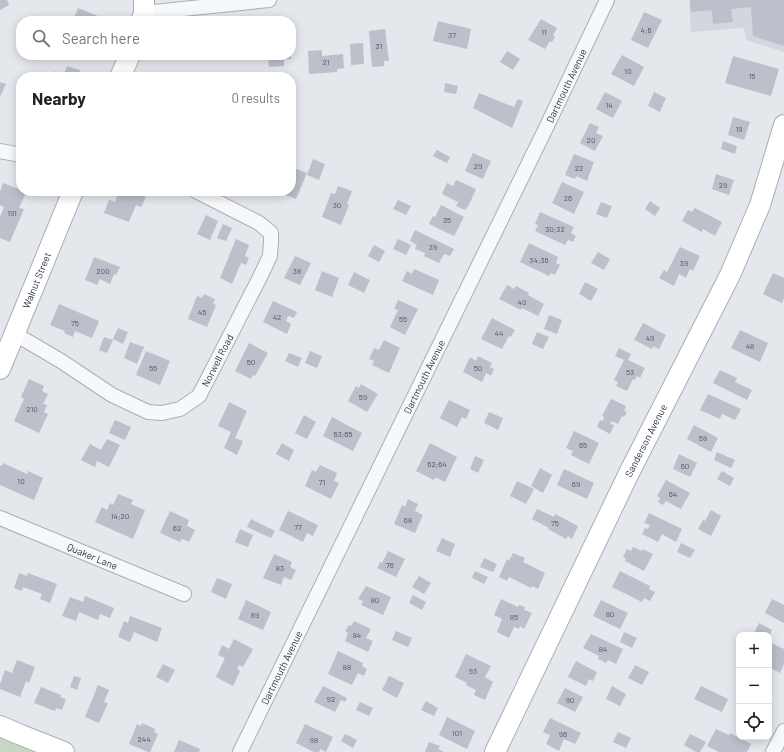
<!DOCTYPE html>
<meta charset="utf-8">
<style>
body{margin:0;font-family:Barlow,sans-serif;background:#f2f2f2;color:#222}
.controls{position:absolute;right:12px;bottom:12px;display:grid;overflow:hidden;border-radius:8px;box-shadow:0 2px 10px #0003}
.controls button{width:36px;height:36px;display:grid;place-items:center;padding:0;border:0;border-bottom:1px solid #e0e0e0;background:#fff;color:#222;font:20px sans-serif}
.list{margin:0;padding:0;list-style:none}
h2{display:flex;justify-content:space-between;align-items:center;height:52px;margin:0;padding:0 16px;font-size:17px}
h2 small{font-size:13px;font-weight:400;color:#767676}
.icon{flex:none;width:22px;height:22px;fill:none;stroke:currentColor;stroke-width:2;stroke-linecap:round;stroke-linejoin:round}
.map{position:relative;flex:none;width:784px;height:752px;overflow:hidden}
.search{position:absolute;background:#fff;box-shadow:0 2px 10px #0003;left:16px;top:16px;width:280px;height:44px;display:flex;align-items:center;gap:10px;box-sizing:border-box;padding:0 14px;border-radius:16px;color:#767676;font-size:15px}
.panel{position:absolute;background:#fff;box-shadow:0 2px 10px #0003;left:16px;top:72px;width:280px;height:124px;border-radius:16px}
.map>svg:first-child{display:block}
.built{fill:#d2d6de}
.green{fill:#c9d6c5}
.building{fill:#bbc0ca}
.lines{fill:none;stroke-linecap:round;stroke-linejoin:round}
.street-casing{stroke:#a9aeb7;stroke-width:16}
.secondary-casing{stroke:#a9aeb7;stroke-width:22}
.street{stroke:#f7f8fa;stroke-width:14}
.secondary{stroke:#fff;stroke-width:20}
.labels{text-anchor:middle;stroke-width:3;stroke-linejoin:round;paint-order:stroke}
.number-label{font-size:8px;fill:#4f5766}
.street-label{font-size:10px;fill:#2b3445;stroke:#f4f6f9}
</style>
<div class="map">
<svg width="784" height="752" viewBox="0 0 784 752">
<rect width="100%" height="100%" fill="#e4e7ec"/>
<!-- built -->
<polygon class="built" points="689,0 784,0 784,52 746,40 744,28 691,32"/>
<!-- green -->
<polygon class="green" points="0,735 41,752 0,752"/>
<!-- building -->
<g class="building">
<polygon points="0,0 7,0 9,5 0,10"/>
<polygon points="690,0 784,0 784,46 753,36 751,7 731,9 733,22 713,24 712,10 691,12"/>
<polygon points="78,8 103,18 102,21 80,21 80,20 74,18"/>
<polygon points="644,12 662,20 648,48 631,40"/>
<polygon points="541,19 557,28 553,36 555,37 552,42 550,41 545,49 528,40"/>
<polygon points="438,21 471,29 467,49 433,41"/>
<polygon points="385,29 389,61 384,61 384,66 372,67 369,31"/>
<polygon points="363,43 364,64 351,65 350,44"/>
<polygon points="322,50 322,56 343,54 344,68 337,69 337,72 309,74 308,51"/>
<polygon points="507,51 520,59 513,70 500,62"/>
<polygon points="268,55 291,55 291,59 284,59 284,66 269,67"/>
<polygon points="622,55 644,67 634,86 611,74"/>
<polygon points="733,56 779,69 771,96 725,83"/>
<polygon points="67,66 80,70 78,77 54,77 55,71 64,74"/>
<polygon points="0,82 6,84 0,97"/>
<polygon points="445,83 458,86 456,94 444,92"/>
<polygon points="605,92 622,101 613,118 596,109"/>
<polygon points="654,92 666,98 660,112 648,106"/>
<polygon points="479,93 514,107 518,99 523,101 512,128 473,108"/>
<polygon points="733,117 750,122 744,140 728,135"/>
<polygon points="590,123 599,127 596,133 603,136 595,151 580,143"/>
<polygon points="723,141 737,146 735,154 721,149"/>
<polygon points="437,150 450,157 447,163 433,156"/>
<polygon points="473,153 491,161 483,179 465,171"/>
<polygon points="574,154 594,162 587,181 576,176 575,179 565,175"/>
<polygon points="313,159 325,164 319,180 307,175"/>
<polygon points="294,168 307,173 296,199 283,194 284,191 291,191 291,174"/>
<polygon points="716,174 734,180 729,195 712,189"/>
<polygon points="456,180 476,189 468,207 467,207 465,210 456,206 458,202 442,194 447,183 453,186"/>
<polygon points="562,182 584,192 574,214 552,203"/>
<polygon points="3,183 26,192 19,208 24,209 10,242 0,238 0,217 4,207 0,205 0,192"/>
<polygon points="338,186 352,191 347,204 349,205 341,225 322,217 331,193 335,194"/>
<polygon points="119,191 131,191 146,197 141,207 136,205 129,222 104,213 109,200 115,202"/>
<polygon points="398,200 411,206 406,215 393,209"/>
<polygon points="650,201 660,208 655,216 645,209"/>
<polygon points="601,202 612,206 607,218 596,214"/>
<polygon points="441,205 464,217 454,236 429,224 433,216 435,217"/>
<polygon points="695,208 722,222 715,236 703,229 702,232 682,221 688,210 692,212"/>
<polygon points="540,212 574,227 571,233 576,236 573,242 568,240 565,245 535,231 538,225 535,224"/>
<polygon points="206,215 218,221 210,240 197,234"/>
<polygon points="223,224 232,228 226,241 217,238"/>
<polygon points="415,230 454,249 450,256 444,254 439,263 424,256 425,253 415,249 417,245 410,241"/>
<polygon points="236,239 249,245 245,256 249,258 246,265 241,263 232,284 220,278"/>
<polygon points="398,239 411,245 406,255 393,249"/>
<polygon points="529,243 558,257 556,263 560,265 555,275 551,273 549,276 520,262"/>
<polygon points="374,245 385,251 379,262 368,256"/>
<polygon points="680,247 700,256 693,271 690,269 686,278 679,274 674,286 659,278 664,270 667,272"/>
<polygon points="598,252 610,259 604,270 591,263"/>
<polygon points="295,256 311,263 300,285 284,278"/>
<polygon points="94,257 120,267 116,275 114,274 110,284 100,279 97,285 85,280"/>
<polygon points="414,269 439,280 433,295 402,281 407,271 412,274"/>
<polygon points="322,271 339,278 332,297 315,290"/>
<polygon points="354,272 370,280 364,293 348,285"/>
<polygon points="773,273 784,278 784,298 782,303 763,294"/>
<polygon points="585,282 598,289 591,301 579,294"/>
<polygon points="507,285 514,289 516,286 529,293 528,295 544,304 538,316 522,308 521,310 499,299"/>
<polygon points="204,294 215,299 213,304 216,305 207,327 188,319 197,296 202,298"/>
<polygon points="398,300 418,309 405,335 390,327 398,310 394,309"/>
<polygon points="273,301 297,312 294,318 288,316 286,321 291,324 287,334 263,322"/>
<polygon points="59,304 99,321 92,338 75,331 73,337 64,333 65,331 50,325"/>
<polygon points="549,315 562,320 557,334 544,329"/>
<polygon points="492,318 515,330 511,337 509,336 502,349 481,339"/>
<polygon points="643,323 666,335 659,349 653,346 652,349 634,340"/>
<polygon points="118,328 128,332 123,344 113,339"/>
<polygon points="740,330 768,343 760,362 731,348"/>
<polygon points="537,332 549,337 543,349 532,344"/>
<polygon points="104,337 113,340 107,353 99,350"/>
<polygon points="384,340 400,348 389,373 372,365 374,361 369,359 374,348 379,350"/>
<polygon points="130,342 144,347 137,364 124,358"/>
<polygon points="249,343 268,353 255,376 253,375 251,379 235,371"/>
<polygon points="619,348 631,354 628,360 645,368 640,378 637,376 635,380 633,379 627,391 616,386 618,382 614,380 624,360 615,356"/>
<polygon points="146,351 170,361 160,385 136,375"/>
<polygon points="310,351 322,356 317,368 305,363"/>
<polygon points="289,353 302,358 298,367 285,361"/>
<polygon points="478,356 492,363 490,367 494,369 491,376 486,373 482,382 463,372 470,357 476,361"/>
<polygon points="720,370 737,378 735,382 752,390 747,400 713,383"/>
<polygon points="29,379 44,386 42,391 48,394 43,404 47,405 44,412 48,414 39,433 14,421 24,399 21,397"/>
<polygon points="361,384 378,394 367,412 348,401 356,386 359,388"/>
<polygon points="708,394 741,409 735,420 722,414 720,419 700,410"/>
<polygon points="611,399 626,406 624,411 627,412 624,417 622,416 618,424 612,421 610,424 614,425 610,434 597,427 600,420 603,421 604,417 602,416"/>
<polygon points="449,400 470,410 466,419 462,417 457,427 440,418"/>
<polygon points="229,402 247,411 235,438 243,441 237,455 224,448 231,432 218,426"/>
<polygon points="489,412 503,418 498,430 484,423"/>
<polygon points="304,415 316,422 307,439 295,433"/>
<polygon points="332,417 362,433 353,451 323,436"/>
<polygon points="115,420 131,427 125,440 109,433"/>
<polygon points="694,425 718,438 711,452 687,439"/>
<polygon points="574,431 599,443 589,464 571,455 573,451 566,448"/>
<polygon points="107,439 120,445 109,467 97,461 95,467 81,460 90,444 101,450"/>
<polygon points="282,443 294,450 289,461 276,454"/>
<polygon points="430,443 457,457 445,482 435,477 434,480 416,471"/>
<polygon points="717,452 735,460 731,468 714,460"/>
<polygon points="679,454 697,463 690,477 673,469"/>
<polygon points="475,456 484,460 478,473 470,469"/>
<polygon points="3,463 27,474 28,471 43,478 34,500 0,485 0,465 2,466"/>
<polygon points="320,465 337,473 334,481 339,483 331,499 305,486 312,470 316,472"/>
<polygon points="540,468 552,475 543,493 531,486"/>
<polygon points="564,469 594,483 587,499 557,485"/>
<polygon points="722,471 734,478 730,486 717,479"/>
<polygon points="666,480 690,493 681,509 666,501 663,505 658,502 660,498 657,496"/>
<polygon points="517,481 534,489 526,504 510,496"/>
<polygon points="118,494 133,500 131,504 145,510 133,539 95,522 102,507 107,510 110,503 113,505"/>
<polygon points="408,499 418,504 415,511 423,515 415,533 394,524 402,505 405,507"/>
<polygon points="537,509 554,517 555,514 578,526 572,539 568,536 566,539 548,529 549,528 532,519"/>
<polygon points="711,510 721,516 711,536 698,529 703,520 705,521"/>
<polygon points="170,511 189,520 187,526 195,530 189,542 182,539 180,542 160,533"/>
<polygon points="288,511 318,525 313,536 307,533 303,542 279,530"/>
<polygon points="649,513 682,529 676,542 662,534 658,542 642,534 645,528 648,529 650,525 644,523"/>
<polygon points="251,519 275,531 271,538 247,527"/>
<polygon points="240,529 253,535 248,547 235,542"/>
<polygon points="442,538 455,544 450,557 436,551"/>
<polygon points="681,543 695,550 690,558 677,552"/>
<polygon points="633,547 642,551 643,549 653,554 644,571 625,561 626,559 623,557 627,549 631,551"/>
<polygon points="388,551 405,559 396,577 377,568 380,562 382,563"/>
<polygon points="513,553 525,558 523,562 545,573 538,589 532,586 531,588 509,577 507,581 499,577 507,559 509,561"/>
<polygon points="274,554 292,562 290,567 296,570 291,580 284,577 281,585 263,578"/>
<polygon points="484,558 497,564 493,572 480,567"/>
<polygon points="475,571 488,577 484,584 472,578"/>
<polygon points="620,571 650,586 649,589 655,592 650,601 644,598 642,602 612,587"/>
<polygon points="19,573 27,576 28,573 57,584 50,603 40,599 42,594 23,587 22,591 14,588"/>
<polygon points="419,576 431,583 424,594 412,587"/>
<polygon points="217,578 232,584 226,599 211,592"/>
<polygon points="366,586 391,597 383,615 361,605 363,601 358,599"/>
<polygon points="413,595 426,602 422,610 409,603"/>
<polygon points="85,596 114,608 110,618 100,614 98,620 79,612 76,621 62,616 70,597 83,602"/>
<polygon points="501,599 518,607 519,605 525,607 524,610 532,613 524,629 520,626 519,629 514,627 509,638 497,632 502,619 494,615"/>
<polygon points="772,599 784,605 784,623 765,613"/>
<polygon points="246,600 271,612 263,630 238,619"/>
<polygon points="601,600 628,613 620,629 593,616"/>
<polygon points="130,616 162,628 157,642 134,632 130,642 118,637 124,621 128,623"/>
<polygon points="354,621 371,629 366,638 373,641 368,652 345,641 348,633 345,631 349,625 351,626"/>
<polygon points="759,623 772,630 770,635 753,635"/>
<polygon points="396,631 412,638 408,647 392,640"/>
<polygon points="624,632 637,638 632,648 620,642"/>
<polygon points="591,634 623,649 616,664 608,660 606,663 598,659 599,656 583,648"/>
<polygon points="234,639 253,649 243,667 239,665 237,669 240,671 233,686 216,677 225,658 218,655 222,645 229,649"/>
<polygon points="769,642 784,649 784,664 780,673 769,667"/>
<polygon points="338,651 363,663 362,666 367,669 364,676 358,673 352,685 328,674"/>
<polygon points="466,654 491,666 485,677 493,682 485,700 474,695 476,690 466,685 467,683 455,677"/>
<polygon points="17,660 35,667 29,683 26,681 20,697 0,689 0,684 5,670 12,673"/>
<polygon points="576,661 597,672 593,681 589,679 586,686 568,677"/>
<polygon points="163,664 175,670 168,683 156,677"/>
<polygon points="635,665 649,672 642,685 628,678"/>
<polygon points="74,676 81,678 77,690 70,687"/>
<polygon points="389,676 404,683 397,698 382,690"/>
<polygon points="98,685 109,690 104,702 108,703 99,723 85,717"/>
<polygon points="323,686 347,698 345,702 341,700 335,712 314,702"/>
<polygon points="612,686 626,694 620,706 606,699"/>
<polygon points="701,686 728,699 722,712 694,699"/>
<polygon points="41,687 61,695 60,697 66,699 62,710 56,708 55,711 34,703"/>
<polygon points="565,688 583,697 575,712 557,703"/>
<polygon points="426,701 438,708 434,716 421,710"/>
<polygon points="360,702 373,708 369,716 356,710"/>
<polygon points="447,717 475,731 467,749 439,735"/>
<polygon points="550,718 581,733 575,744 564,739 559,751 546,744 550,735 543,732"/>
<polygon points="142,723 155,729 154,732 158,734 150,752 148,752 129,744 137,724 141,726"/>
<polygon points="305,724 333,737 326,752 320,749 319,752 314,752 296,743"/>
<polygon points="716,729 729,735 730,733 751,744 747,752 719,752 707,746"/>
<polygon points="618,732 631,738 626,748 613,742"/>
<polygon points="345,734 357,740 353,748 341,741"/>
<polygon points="690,734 706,742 700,752 696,752 684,745"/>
<polygon points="179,740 200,749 199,752 174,752"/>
<polygon points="429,742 440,746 438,749 444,752 425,752"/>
</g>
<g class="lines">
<defs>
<g id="street">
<polyline points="144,13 269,0"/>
<polyline points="0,151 21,155"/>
<path id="s1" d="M15 334 61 361 112 395 148 412 162 413 180 409 199 396 260 277 270 256 271 242V233L259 223 196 191"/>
<path id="s2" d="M0 518 184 594"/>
<path id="s3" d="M240 752 544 132 607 0"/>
<polyline points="773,752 784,731"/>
</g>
<g id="secondary">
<polyline points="141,21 144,13 144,0"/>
<polyline points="120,77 130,55"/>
<path id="s4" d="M0 369 73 191"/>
<polyline points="0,726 21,735 64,752"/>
<path id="s5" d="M495 752 629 473 730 275 760 205 784 125"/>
</g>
</defs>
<!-- street casing -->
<use href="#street" class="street-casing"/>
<!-- secondary casing -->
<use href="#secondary" class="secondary-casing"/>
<!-- street -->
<use href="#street" class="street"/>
<!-- secondary -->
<use href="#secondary" class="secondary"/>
</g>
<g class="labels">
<!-- number labels -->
<g class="number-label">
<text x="646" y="33">4;6</text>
<text x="544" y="35">11</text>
<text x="452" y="38">37</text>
<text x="379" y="49">31</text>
<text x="326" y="65">21</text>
<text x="628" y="74">10</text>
<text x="752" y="79">15</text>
<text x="609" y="108">14</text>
<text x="739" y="132">19</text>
<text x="591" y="143">20</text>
<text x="478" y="169">29</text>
<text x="579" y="171">22</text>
<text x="723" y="188">29</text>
<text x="568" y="201">26</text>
<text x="337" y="208">30</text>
<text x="12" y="216">191</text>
<text x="447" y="223">35</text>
<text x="555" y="232">30;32</text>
<text x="433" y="250">39</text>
<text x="539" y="263">34;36</text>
<text x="684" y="266">39</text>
<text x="103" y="274">200</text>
<text x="297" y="274">38</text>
<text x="522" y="305">40</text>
<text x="202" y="315">45</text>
<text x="277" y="320">42</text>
<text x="403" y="322">55</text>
<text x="75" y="326">75</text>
<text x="499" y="336">44</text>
<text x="650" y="341">49</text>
<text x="750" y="349">48</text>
<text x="251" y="365">50</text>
<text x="153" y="371">55</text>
<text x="478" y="371">50</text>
<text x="630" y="375">53</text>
<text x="363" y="400">59</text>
<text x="32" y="412">210</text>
<text x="343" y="437">63;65</text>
<text x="703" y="441">58</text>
<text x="583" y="448">65</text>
<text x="437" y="467">62;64</text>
<text x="685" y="469">60</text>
<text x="21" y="484">10</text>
<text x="322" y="485">71</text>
<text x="576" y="487">69</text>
<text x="673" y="497">64</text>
<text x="120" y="519">14;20</text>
<text x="408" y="523">68</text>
<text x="555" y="526">75</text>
<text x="298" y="530">77</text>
<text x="177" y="531">62</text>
<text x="390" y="568">76</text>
<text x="280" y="571">83</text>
<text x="375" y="603">80</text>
<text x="610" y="617">80</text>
<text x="255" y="618">89</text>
<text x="514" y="620">85</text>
<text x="357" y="638">84</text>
<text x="603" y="652">84</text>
<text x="347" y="670">88</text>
<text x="473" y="674">93</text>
<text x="331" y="702">92</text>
<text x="570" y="703">90</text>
<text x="457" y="736">101</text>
<text x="563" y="737">96</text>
<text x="144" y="742">244</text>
<text x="314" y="743">98</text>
</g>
<!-- street labels -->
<g class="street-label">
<text dy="4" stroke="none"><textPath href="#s3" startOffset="742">Dartmouth Avenue</textPath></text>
<text dy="4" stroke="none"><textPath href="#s4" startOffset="96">Walnut Street</textPath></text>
<text dy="4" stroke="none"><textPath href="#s1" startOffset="250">Norwell Road</textPath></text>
<text dy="4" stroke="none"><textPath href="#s3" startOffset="418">Dartmouth Avenue</textPath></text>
<text dy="4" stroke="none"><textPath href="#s5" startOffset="346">Sanderson Avenue</textPath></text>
<text dy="4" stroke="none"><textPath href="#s2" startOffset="100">Quaker Lane</textPath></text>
<text dy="4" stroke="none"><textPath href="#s3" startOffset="94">Dartmouth Avenue</textPath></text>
</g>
</g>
</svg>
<div class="controls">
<button>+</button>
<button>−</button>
<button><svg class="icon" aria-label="locate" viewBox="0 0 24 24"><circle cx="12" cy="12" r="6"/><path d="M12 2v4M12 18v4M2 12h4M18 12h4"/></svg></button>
</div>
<div class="search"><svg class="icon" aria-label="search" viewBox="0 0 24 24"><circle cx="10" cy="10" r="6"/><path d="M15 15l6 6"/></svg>Search here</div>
<section class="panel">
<h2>Nearby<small>0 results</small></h2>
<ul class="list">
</ul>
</section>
</div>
